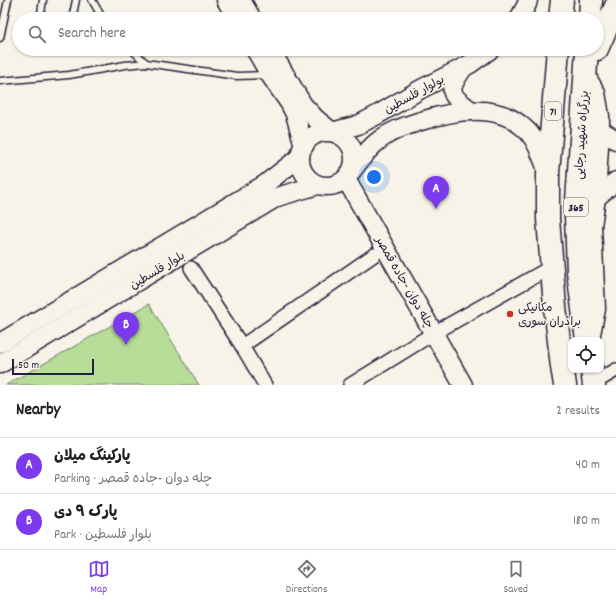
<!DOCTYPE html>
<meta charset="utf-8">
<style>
body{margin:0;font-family:Dekko,"Playpen Sans Arabic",sans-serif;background:#f2f2f2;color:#202124}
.controls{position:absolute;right:12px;bottom:12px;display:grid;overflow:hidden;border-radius:8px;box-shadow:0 1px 3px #0004}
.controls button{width:36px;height:36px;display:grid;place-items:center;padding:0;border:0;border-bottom:1px solid #e0e0e0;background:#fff;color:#202124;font:20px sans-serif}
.scale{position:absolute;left:12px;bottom:10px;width:82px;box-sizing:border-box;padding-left:4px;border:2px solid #22223b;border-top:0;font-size:11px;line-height:14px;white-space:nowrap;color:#22223b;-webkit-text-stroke:3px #f7f3e8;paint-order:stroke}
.you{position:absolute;left:374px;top:177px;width:14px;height:14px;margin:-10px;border:3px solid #fff;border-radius:50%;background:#1a73e8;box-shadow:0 0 0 6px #1a73e833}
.badge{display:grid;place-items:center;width:26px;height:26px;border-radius:50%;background:#7c3aed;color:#fff;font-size:13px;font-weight:700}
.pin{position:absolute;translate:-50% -33px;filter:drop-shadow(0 1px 2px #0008)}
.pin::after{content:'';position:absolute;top:21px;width:14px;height:12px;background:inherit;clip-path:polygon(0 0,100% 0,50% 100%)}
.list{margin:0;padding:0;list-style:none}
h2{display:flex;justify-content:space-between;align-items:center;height:52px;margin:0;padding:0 16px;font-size:17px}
h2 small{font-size:13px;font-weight:400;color:#757577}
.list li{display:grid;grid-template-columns:26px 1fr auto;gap:12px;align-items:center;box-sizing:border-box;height:56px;padding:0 16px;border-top:1px solid #e0e0e0}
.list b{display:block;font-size:15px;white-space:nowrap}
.list p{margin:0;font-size:13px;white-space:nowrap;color:#757577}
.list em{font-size:13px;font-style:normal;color:#757577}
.icon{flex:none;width:22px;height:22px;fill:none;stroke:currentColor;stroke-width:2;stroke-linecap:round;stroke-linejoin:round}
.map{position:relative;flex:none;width:616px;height:385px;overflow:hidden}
.search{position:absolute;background:#fff;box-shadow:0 1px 3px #0004;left:12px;right:12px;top:12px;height:44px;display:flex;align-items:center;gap:10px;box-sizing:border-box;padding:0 14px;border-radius:22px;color:#757577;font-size:15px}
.sheet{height:164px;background:#fff}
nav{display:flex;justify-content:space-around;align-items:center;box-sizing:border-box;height:56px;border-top:1px solid #e0e0e0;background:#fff;font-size:11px;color:#757577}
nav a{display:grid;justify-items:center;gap:2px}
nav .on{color:#7c3aed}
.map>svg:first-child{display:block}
.green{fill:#b7dd98;stroke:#6c806a}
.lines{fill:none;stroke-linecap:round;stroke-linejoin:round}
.lane-casing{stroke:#22223b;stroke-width:9}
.street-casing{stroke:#22223b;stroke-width:16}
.secondary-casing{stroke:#22223b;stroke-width:21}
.highway-casing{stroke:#22223b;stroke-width:25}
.lane{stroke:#f7f3e8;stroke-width:6}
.street{stroke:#f7f3e8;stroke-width:13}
.secondary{stroke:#f7f3e8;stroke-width:18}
.highway{stroke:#f7f3e8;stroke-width:22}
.poi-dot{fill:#c8321e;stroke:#f7f3e8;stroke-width:1.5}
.labels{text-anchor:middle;stroke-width:3;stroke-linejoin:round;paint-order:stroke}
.shield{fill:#f7f3e8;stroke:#62616f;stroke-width:1}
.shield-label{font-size:11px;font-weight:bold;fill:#22223b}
.street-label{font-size:12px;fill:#22223b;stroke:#f7f3e8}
.poi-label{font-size:12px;fill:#22223b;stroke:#f7f3e8;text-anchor:start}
</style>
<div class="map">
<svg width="616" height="385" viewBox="0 0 616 385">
<rect width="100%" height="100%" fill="#f7f3e8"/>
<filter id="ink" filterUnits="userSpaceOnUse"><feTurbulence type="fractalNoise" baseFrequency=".025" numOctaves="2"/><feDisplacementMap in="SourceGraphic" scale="8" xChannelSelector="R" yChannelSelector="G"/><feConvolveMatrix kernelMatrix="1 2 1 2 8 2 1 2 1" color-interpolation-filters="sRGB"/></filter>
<g filter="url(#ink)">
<!-- green -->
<polygon class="green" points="149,304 199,385 6,385"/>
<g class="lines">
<defs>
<g id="lane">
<polyline points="92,0 103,19"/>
<polyline points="40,19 43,0"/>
<polyline points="72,19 76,0"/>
<polyline points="0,38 8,0"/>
<polyline points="131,49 146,63 237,76 267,75"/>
<polyline points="0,81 69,75 125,65 146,63"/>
</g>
<g id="street">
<polyline points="191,268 242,346 265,385"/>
<polyline points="242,346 374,255"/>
<polyline points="594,383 616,370"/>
<polyline points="350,385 434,333 553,266"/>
</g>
<g id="secondary">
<polyline points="226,0 237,19"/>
<polyline points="241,0 252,19"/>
<polyline points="519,19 527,4 528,0"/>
<polyline points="255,49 270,75 290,104 295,114 304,146"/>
<polyline points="270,49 303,105 316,119 332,132 358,125 377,115 421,89 470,64 491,49"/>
<path d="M464 67C447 91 448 94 472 111"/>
<polyline points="585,74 596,93 600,116 600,130 596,198 592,226 596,309 590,339"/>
<polyline points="600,130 616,140"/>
<circle cx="327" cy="159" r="27"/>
<path d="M351 172C359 161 367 150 377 142 390 131 405 126 421 121 453 111 495 102 523 127 537 138 541 156 548 172"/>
<polyline points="346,179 463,385"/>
<polyline points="596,198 616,181"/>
<polyline points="0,343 264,185 300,157"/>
<polyline points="0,364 277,197 318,185"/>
</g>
<g id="highway">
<polyline points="560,19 562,0"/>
<polyline points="590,19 591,0"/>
<polyline points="558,49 548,173 548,219 555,307 562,367 565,385"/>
<polyline points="597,49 616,6"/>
<polyline points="587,340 578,271 576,216 587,49"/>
<polyline points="592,370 594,385"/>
</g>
</defs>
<!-- lane casing -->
<use href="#lane" class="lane-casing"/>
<!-- street casing -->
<use href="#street" class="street-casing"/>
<!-- secondary casing -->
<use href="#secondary" class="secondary-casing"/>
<!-- highway casing -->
<use href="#highway" class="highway-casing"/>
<!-- lane -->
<use href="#lane" class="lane"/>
<!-- street -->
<use href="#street" class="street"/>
<!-- secondary -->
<use href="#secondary" class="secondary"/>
<!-- highway -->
<use href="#highway" class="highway"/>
</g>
</g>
<!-- markers -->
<circle class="poi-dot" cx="510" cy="314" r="4"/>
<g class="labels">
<!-- shield labels -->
<g class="shield">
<rect x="545" y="102" width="16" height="18" rx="3"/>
<rect x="564" y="198" width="24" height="18" rx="3"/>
</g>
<g class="shield-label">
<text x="553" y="115">71</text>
<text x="576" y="211">365</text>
</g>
<!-- street labels -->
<g class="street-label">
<text transform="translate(414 94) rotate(-29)" y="4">بولوار فلسطین</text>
<text transform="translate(581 135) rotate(-86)" y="4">بزرگراه شهید رجایی</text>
<text transform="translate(157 270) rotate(-31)" y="4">بلوار فلسطین</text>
<text transform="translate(405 282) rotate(60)" y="4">چله دوان -جاده قمصر</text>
</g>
<!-- poi labels -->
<g class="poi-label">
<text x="518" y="311">مکانیکی<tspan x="518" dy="14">برادران سوری</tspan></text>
</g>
</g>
</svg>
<div class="controls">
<button><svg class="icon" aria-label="locate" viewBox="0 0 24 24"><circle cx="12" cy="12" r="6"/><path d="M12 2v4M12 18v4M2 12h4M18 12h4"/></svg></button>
</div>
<div class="scale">50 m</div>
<div class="you"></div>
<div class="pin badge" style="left:436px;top:209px">A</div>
<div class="pin badge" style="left:126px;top:345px">B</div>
<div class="search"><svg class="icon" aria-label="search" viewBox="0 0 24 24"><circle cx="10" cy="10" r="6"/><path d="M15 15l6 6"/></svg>Search here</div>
</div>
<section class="sheet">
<h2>Nearby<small>2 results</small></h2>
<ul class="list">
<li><span class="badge">A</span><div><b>پارکینگ میلان</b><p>Parking · چله دوان -جاده قمصر</p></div><em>40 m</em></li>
<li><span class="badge">B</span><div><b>پارک ۹ دی</b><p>Park · بلوار فلسطین</p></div><em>180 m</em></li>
</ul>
</section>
<nav>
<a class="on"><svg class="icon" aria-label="map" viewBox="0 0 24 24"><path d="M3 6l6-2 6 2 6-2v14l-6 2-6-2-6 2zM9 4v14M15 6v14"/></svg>Map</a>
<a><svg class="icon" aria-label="directions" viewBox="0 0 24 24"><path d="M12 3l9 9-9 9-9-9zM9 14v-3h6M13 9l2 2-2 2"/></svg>Directions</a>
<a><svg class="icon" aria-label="saved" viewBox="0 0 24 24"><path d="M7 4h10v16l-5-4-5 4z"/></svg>Saved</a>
</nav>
